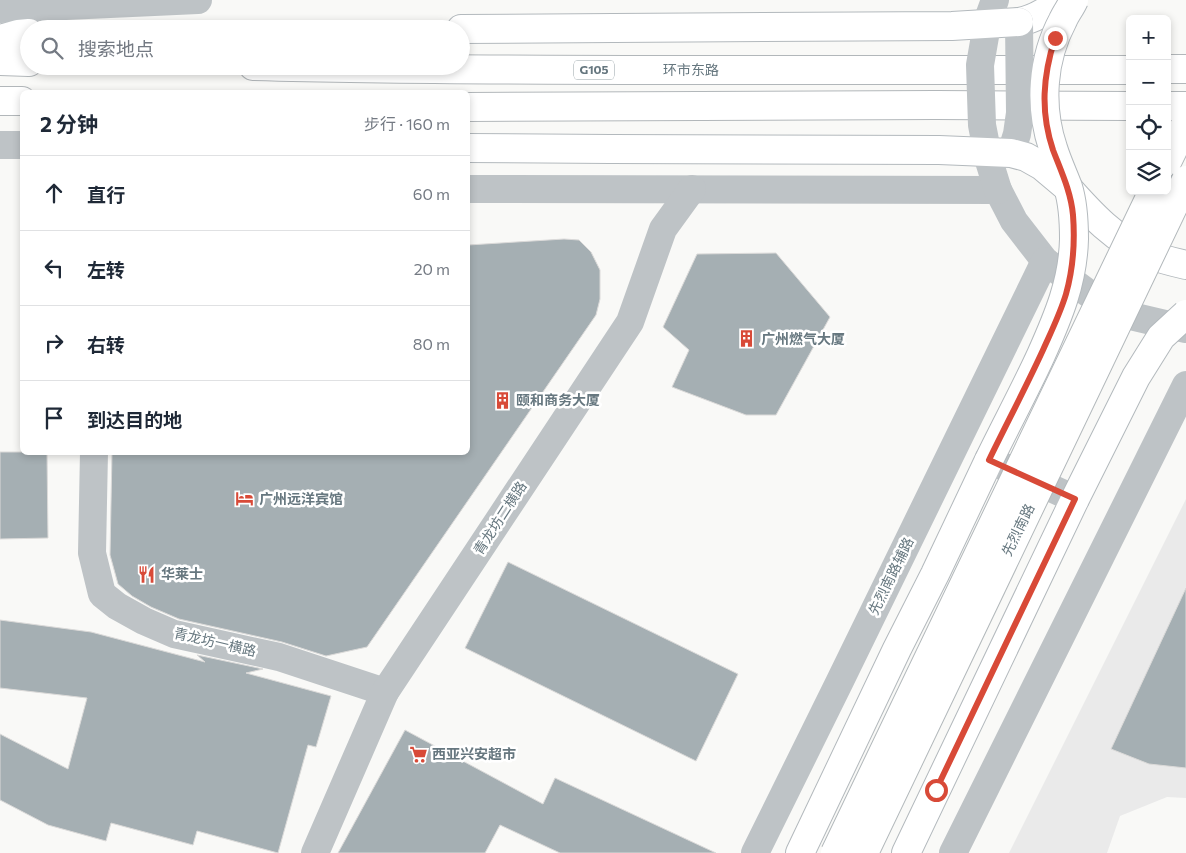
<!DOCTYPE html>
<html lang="zh">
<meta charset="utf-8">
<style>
body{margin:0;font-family:Commissioner,"Noto Sans SC",sans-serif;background:#f2f2f3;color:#1f2937}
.controls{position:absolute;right:15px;top:15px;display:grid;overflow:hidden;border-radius:8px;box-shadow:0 2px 8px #0003}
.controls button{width:45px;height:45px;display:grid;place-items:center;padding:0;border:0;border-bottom:1px solid #e0e1e3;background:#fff;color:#1f2937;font:25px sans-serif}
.stop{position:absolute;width:15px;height:15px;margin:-11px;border:4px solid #d84a38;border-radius:50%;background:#fff}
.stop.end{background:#d84a38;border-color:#fff;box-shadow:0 1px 5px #0008}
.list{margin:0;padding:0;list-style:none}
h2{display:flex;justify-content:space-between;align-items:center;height:65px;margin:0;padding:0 20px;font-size:21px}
h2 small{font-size:16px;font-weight:400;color:#747a83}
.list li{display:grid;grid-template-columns:32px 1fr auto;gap:15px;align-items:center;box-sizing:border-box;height:75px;padding:0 20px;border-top:1px solid #e0e1e3}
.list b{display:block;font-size:19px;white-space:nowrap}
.list em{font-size:16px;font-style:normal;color:#747a83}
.icon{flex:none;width:28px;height:28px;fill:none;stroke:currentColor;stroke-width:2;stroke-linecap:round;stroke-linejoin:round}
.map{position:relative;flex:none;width:1186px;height:853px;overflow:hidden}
.search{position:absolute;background:#fff;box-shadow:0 2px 8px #0003;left:20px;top:20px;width:450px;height:55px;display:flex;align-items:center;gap:12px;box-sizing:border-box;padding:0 18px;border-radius:28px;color:#747a83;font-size:19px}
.panel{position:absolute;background:#fff;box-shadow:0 2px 8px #0003;left:20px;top:90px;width:450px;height:365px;border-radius:8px}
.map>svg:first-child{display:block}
.built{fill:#eaeaea}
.building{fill:#a5afb3;stroke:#dbdad9}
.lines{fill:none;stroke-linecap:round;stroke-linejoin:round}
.secondary-casing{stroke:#b3b9bd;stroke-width:30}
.primary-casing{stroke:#b2b8bb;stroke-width:30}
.trunk-casing{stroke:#b2b7ba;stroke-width:30}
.minor{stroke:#bec3c6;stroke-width:28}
.tertiary{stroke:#bec3c6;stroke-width:28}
.secondary{stroke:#fff;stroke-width:28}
.primary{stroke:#fff;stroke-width:28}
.trunk{stroke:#fff;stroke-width:28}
.secondary-bridge-casing{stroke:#b3b9bd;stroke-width:30;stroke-linecap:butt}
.primary-bridge-casing{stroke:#b2b8bb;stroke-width:30;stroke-linecap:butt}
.minor-bridge{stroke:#bec3c6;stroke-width:28}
.tertiary-bridge{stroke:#bec3c6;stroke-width:28}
.secondary-bridge{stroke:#fff;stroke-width:28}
.primary-bridge{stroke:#fff;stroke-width:28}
.route{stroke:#d84a38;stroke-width:6}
.labels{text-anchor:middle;stroke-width:5;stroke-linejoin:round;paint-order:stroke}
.shield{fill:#fff;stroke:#94a0a5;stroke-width:1}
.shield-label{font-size:12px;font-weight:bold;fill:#66777f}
.street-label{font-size:14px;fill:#66777f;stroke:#fff}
.poi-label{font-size:14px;font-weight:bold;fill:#66777f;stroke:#fff;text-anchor:start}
</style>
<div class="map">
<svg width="1186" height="853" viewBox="0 0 1186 853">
<rect width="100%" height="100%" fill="#f9f9f7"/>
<!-- built -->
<polygon class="built" points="1186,499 1186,798 1167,797 1120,816 1107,853 1009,853"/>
<!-- building -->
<g class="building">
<polygon points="564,239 579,240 591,252 600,270 600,299 596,315 367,647 326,656 282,642 179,619 151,607 132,596 118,584 110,555 112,452 468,452 468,245"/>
<polygon points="776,253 830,317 776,415 746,415 672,387 689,350 663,327 697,254"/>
<polygon points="0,452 47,452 48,538 0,539"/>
<polygon points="508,562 738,674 696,761 465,648"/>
<polygon points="1186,588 1186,768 1149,764 1111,749"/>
<polygon points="0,620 91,632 205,662 197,655 263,669 246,673 331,696 316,747 308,745 278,853 197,831 193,845 111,823 106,841 48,825 0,800 0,734 68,769 87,698 0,688"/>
<polygon points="405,730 543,804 555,778 716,853 560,853 500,825 485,853 338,853"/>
</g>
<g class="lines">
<defs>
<g id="secondary">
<path d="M1019 22C1035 19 1049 10 1061 0"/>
<polyline points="461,29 614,28"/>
<polyline points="0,39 18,34 29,33"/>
<polyline points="468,148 611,149"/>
<path d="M1068 188C1091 214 1115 240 1148 254 1160 259 1173 262 1186 265"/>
<polyline points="800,853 897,649 935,574 989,460"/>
<polyline points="906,853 1075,499"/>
</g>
<polyline id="primary" points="1167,162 1186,123"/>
<g id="trunk">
<polyline points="0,61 29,62"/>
<path d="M253 66C393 70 532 70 672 70 824 70 977 70 1130 70"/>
<polyline points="1167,69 1186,69"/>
<polyline points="0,101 22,101"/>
<polyline points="1167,106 1186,106"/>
<polyline points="468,107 936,105 1130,106"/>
</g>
</defs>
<!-- secondary casing -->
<use href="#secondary" class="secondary-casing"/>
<!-- primary casing -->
<use href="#primary" class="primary-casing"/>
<!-- trunk casing -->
<use href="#trunk" class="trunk-casing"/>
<!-- minor -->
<g class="minor">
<polyline points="0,9 198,0"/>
<polyline points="0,145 22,145"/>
<polyline points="468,189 998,190 1014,221 1045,261 1088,293 1135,317 1186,329"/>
<polyline points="94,452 92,553 102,594 117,606 144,621 174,634 279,657 385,692"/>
<polyline points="315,853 385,692 630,322 663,229 692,189"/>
<polyline points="755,853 839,683 1045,261"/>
<polyline points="953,853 1186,385"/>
</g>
<!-- tertiary -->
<polyline class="tertiary" points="989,460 1075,499"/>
<!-- secondary -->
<use href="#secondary" class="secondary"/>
<!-- primary -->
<use href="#primary" class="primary"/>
<!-- trunk -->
<use href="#trunk" class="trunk"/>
<defs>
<g id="secondary-bridge">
<polyline points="614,28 952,26 1019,22"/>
<polyline points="611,149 939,150 1011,153 1026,157 1042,166 1067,187"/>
<path d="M989 460C1006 425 1025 390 1041 355 1058 317 1073 282 1074 239 1074 222 1073 203 1068 187 1063 174 1057 161 1053 148 1039 106 1042 59 1063 20 1066 13 1071 7 1074 0"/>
<polyline points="1075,499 1136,377 1161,337 1186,314"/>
</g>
<g id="primary-bridge">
<polyline points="835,853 1153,191"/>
<polyline points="864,853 1186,180"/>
</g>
</defs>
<!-- secondary-bridge casing -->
<use href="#secondary-bridge" class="secondary-bridge-casing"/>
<!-- primary-bridge casing -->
<use href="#primary-bridge" class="primary-bridge-casing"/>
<!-- minor-bridge -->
<polyline class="minor-bridge" points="995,0 988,19 980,65 982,125 989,161 998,190"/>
<!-- tertiary-bridge -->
<polyline class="tertiary-bridge" points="1011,153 1017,134 1020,113 1019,22"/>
<!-- secondary-bridge -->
<use href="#secondary-bridge" class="secondary-bridge"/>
<!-- primary-bridge -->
<use href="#primary-bridge" class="primary-bridge"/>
</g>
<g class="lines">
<!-- route -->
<path class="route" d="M936 790 1075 499 989 460C1007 423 1026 387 1043 350 1051 332 1060 314 1066 294 1073 269 1075 241 1073 215 1071 192 1061 171 1053 150 1040 111 1043 76 1055 38"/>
</g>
<!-- icons -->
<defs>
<symbol id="building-bare" viewBox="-9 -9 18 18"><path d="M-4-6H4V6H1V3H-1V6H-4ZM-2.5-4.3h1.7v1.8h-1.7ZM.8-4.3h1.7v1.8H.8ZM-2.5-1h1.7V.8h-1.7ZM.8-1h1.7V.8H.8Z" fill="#d84a38" stroke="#fff" stroke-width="2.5" paint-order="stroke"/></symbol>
<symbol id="hotel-bare" viewBox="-9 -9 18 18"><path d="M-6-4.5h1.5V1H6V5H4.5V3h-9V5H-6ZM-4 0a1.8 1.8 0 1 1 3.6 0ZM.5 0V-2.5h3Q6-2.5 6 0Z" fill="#d84a38" stroke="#fff" stroke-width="2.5" paint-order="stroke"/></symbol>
<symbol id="restaurant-bare" viewBox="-9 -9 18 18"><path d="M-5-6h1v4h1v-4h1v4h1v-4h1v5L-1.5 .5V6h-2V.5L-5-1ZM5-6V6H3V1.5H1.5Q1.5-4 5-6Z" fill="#d84a38" stroke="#fff" stroke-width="2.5" paint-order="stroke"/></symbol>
<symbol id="supermarket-bare" viewBox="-9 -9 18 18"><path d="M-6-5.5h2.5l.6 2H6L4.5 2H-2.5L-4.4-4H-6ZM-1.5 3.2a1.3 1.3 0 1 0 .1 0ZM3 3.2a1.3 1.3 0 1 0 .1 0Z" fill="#d84a38" stroke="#fff" stroke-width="2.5" paint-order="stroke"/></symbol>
</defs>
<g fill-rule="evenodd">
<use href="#building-bare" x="734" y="326" width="25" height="25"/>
<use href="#building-bare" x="490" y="388" width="25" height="25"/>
<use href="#hotel-bare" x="232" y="486" width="25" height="25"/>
<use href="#restaurant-bare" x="134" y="562" width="25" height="25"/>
<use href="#supermarket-bare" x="406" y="742" width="25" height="25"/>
</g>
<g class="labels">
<!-- shield labels -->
<rect class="shield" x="574" y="60.5" width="40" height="19" rx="4"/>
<g class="shield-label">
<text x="594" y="74">G105</text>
</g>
<!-- street labels -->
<g class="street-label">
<text x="691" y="75">环市东路</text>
<text transform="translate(500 518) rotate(-57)" y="5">青龙坊二横路</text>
<text transform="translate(1018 530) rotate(-64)" y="5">先烈南路</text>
<text transform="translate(891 576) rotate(-64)" y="5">先烈南路辅路</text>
<text transform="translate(215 642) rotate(13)" y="5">青龙坊一横路</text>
</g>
<!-- poi labels -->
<g class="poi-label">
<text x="761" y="344">广州燃气大厦</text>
<text x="516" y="405">颐和商务大厦</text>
<text x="259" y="504">广州远洋宾馆</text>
<text x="161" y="579">华莱士</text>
<text x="432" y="759">西亚兴安超市</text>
</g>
</g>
</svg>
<div class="controls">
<button>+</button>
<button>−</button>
<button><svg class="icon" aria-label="locate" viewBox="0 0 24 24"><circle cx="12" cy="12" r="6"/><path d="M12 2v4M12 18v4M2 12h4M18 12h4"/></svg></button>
<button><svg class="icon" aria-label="layers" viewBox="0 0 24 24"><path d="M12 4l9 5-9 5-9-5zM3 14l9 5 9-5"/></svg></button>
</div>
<div class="stop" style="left:936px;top:790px"></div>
<div class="stop end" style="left:1055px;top:38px"></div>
<div class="search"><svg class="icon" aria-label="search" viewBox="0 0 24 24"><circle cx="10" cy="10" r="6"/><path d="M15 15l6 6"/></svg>搜索地点</div>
<section class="panel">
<h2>2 分钟<small>步行 · 160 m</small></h2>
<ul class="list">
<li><svg class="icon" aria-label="ahead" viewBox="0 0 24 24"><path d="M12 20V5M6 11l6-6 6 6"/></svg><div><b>直行</b></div><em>60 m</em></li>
<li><svg class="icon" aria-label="left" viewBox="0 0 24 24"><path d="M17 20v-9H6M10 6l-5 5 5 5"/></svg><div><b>左转</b></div><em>20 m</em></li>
<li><svg class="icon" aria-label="right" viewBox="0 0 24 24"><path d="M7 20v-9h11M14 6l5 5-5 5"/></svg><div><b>右转</b></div><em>80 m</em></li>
<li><svg class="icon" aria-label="arrive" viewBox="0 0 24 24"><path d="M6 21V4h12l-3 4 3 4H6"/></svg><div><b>到达目的地</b></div></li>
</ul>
</section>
</div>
